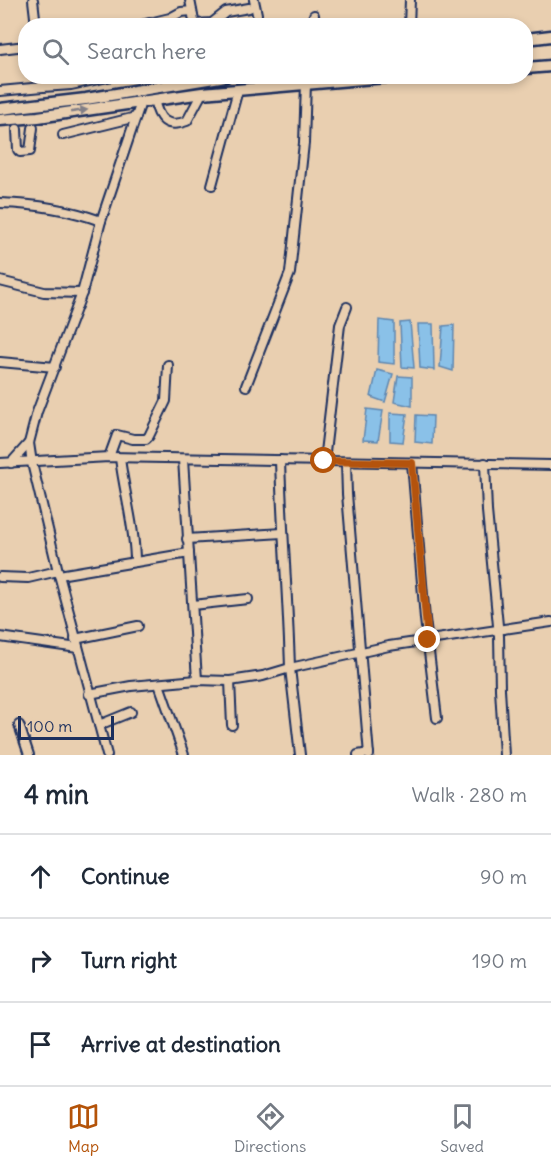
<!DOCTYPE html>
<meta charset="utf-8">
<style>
body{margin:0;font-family:Delius,sans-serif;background:#f6f6f7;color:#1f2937}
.scale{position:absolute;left:18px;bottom:15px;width:96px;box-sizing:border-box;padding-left:6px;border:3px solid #1b2f5e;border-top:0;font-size:16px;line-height:21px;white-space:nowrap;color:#1b2f5e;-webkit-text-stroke:4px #e9cfb0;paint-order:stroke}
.stop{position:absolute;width:18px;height:18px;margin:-14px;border:4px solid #b45309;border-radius:50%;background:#fff}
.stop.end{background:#b45309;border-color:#fff;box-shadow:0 2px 6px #0008}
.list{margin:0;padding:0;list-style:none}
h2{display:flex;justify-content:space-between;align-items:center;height:78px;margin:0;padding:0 24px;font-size:26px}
h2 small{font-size:20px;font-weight:400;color:#747a83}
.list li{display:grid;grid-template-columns:39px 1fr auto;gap:18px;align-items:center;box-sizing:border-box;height:84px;padding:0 24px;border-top:2px solid #e0e1e3}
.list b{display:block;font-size:22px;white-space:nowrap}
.list em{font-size:20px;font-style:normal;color:#747a83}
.icon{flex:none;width:33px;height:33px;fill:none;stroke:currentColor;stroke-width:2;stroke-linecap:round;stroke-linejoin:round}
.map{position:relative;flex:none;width:551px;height:755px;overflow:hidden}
.search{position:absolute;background:#fff;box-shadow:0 3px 9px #0003;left:18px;right:18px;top:18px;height:66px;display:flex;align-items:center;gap:15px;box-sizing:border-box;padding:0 21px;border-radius:24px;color:#747a83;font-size:22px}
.sheet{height:330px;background:#fff}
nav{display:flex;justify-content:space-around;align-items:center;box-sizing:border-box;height:84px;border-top:2px solid #e0e1e3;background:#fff;font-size:16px;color:#747a83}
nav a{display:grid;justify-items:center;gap:3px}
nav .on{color:#b45309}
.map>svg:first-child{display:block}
.water{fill:#8ac1e8;stroke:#5e87b1;stroke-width:1.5}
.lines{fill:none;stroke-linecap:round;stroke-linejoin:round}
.minor-casing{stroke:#1b2f5e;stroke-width:12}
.highway-casing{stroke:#1b2f5e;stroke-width:15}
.minor{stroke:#e9cfb0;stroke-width:8}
.highway{stroke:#e9cfb0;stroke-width:10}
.oneway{fill:#827f87}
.route{stroke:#b45309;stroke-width:8}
</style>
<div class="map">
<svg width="551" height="755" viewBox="0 0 551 755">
<rect width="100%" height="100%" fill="#e9cfb0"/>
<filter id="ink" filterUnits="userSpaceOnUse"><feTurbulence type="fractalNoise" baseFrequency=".0167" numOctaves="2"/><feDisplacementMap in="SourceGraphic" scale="12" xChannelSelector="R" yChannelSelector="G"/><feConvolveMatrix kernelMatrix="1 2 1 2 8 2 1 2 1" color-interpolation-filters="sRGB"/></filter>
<g filter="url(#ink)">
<!-- water -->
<g class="water">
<polygon points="379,320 394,322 394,364 378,362"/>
<polygon points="410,322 414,368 402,367 400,323"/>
<polygon points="418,324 433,324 434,370 420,368"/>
<polygon points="454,325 453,371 440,367 443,326"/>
<polygon points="377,370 393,374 385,402 371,397"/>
<polygon points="398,376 412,377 412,406 394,402"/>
<polygon points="367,409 383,411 378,441 363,440"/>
<polygon points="390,413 407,414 403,442 390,441"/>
<polygon points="416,415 433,416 432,444 415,442"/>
</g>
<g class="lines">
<defs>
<g id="minor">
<polyline points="33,0 36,26"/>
<polyline points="190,0 195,26"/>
<polyline points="254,0 257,14"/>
<polyline points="314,15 315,26"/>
<polyline points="195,24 212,23 226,12 249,8"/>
<polyline points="137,26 170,18 181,12 192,11"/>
<polyline points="409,26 410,0"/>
<polyline points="0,49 26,46"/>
<polyline points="42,76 43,87 71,85 113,76"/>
<polyline points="0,91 43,87"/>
<path d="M154 99C158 119 166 129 187 121L202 93"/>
<polyline points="17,129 18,150 20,152 30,151 33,128"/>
<polyline points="63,135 136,117"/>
<polyline points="212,185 238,90"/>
<path d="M0 203C35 204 68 209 101 221"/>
<polyline points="0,281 44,292 82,293"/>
<polyline points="0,362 55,367"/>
<polyline points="246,386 290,273 304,143 306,83"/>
<polyline points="109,457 117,435 133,439 146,439 149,436 166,401 168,365"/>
<path d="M120 458C124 492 135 527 135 562"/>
<polyline points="183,459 197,680"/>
<path d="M280 460C282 529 288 598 290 668L389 646 551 622"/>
<polyline points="324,461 340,325 347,307"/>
<polyline points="346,462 347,494 369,755"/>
<polyline points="0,463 109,457 551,465"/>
<polyline points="11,463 29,443"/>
<polyline points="412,463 425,619 437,718"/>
<polyline points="485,463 487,511 499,636 500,689 504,755"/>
<polyline points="187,539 282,533"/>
<polyline points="59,575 189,553"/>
<polyline points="0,577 28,578 58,571"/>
<polyline points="193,605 248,599"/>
<polyline points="0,637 78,648"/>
<polyline points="75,639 138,626"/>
<polyline points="230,681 232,725"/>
<polyline points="159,684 184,755"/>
<polyline points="89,694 131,686 197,680 230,681 263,676 290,668 300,755"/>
<polyline points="19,725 29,755"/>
<polyline points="99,725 131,712"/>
<polyline points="107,755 58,571 32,463 29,443 37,412 82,293 101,221 141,102"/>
<polyline points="358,755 369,753"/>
</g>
<g id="highway">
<polyline points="526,39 551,36"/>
<polyline points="526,68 551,66"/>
<polyline points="0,109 86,99 226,76"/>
<polyline points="0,120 38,117 202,93 397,76"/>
</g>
</defs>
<!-- minor casing -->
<use href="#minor" class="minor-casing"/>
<!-- highway casing -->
<use href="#highway" class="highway-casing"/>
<!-- minor -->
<use href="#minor" class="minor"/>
<!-- highway -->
<use href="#highway" class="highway"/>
</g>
<!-- one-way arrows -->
<defs><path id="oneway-solid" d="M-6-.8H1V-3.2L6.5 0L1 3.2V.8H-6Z" transform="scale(1.5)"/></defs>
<use class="oneway" href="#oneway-solid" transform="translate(79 111) rotate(-8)"/>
</g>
<g class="lines" filter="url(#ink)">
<!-- route -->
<polyline class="route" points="324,461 412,463 428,640"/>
</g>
</svg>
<div class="scale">100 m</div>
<div class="stop" style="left:324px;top:461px"></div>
<div class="stop end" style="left:428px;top:640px"></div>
<div class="search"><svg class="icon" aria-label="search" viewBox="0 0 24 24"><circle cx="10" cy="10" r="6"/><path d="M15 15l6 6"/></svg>Search here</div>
</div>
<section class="sheet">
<h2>4 min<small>Walk · 280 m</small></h2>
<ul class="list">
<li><svg class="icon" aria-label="ahead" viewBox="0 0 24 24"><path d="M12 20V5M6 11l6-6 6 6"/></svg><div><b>Continue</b></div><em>90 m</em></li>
<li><svg class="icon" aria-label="right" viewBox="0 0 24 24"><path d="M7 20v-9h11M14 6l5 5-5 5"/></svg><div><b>Turn right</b></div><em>190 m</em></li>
<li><svg class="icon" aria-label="arrive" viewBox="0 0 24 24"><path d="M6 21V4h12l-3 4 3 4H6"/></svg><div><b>Arrive at destination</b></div></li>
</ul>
</section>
<nav>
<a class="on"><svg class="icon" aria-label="map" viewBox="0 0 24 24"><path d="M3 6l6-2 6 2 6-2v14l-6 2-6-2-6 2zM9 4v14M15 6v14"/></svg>Map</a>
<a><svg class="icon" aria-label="directions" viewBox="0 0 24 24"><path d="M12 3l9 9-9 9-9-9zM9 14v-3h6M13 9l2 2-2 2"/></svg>Directions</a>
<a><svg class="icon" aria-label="saved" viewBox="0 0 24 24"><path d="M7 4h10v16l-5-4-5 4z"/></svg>Saved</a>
</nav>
